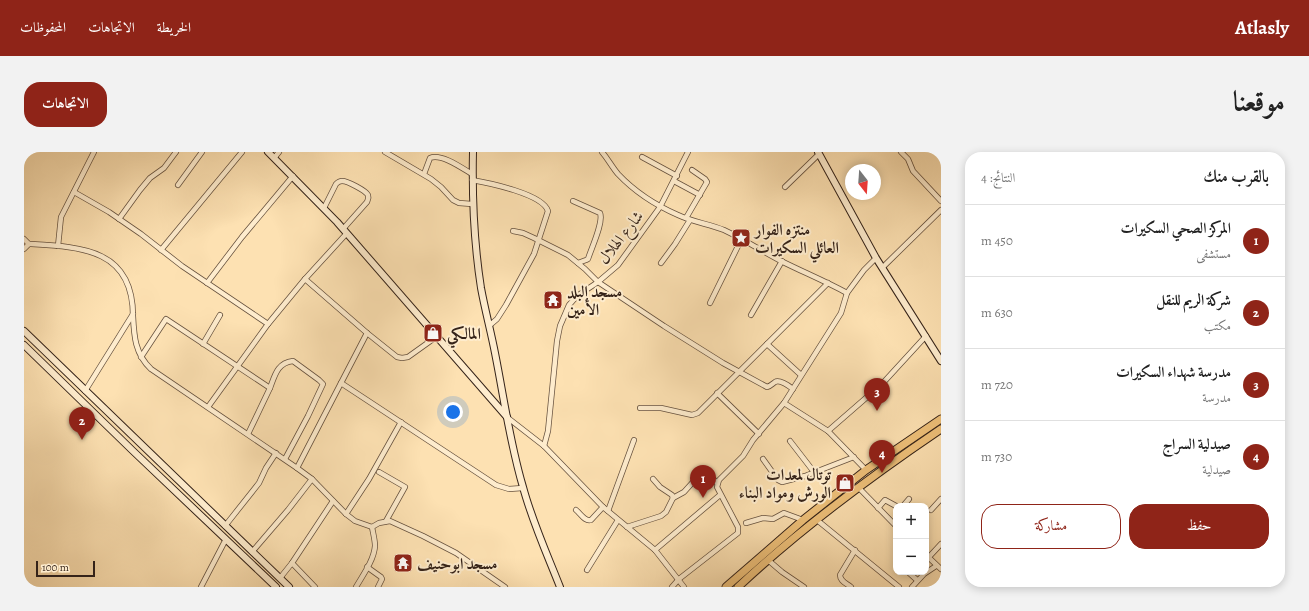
<!DOCTYPE html>
<html lang="ar">
<meta charset="utf-8">
<style>
body{margin:0;font-family:Alegreya,Amiri,serif;background:#f2f2f2;color:#222;direction:rtl}
.controls{position:absolute;right:12px;bottom:12px;display:grid;overflow:hidden;border-radius:8px;box-shadow:0 2px 10px #0003}
.controls button{width:36px;height:36px;display:grid;place-items:center;padding:0;border:0;border-bottom:1px solid #e0e0e0;background:#fff;color:#222;font:20px sans-serif}
.compass{position:absolute;left:821px;top:12px;width:36px;height:36px;border-radius:50%;background:#fff;box-shadow:0 2px 10px #0003;rotate:163deg}
.scale{position:absolute;left:12px;bottom:10px;width:59px;box-sizing:border-box;padding-left:4px;border:2px solid #352319;border-top:0;font-size:11px;line-height:14px;white-space:nowrap;color:#352319;-webkit-text-stroke:3px #feeccd;paint-order:stroke}
.you{position:absolute;left:429px;top:260px;width:14px;height:14px;margin:-10px;border:3px solid #fff;border-radius:50%;background:#1a73e8;box-shadow:0 0 0 6px #1a73e833}
.badge{display:grid;place-items:center;width:26px;height:26px;border-radius:50%;background:#8f2418;color:#fff;font-size:13px;font-weight:700}
.pin{position:absolute;translate:-50% -33px;filter:drop-shadow(0 1px 2px #0008)}
.pin::after{content:'';position:absolute;top:21px;width:14px;height:12px;background:inherit;clip-path:polygon(0 0,100% 0,50% 100%)}
.list{margin:0;padding:0;list-style:none}
h2{display:flex;justify-content:space-between;align-items:center;height:52px;margin:0;padding:0 16px;font-size:17px}
h2 small{font-size:13px;font-weight:400;color:#767676}
.list li{display:grid;grid-template-columns:26px 1fr auto;gap:12px;align-items:center;box-sizing:border-box;height:72px;padding:0 16px;border-top:1px solid #e0e0e0}
.list b{display:block;font-size:15px;white-space:nowrap}
.list p{margin:0;font-size:13px;white-space:nowrap;color:#767676}
.list em{font-size:13px;font-style:normal;color:#767676}
.actions{display:flex;gap:8px;padding:12px 16px}
.actions a{flex:1;padding:9px 0;border:1px solid #8f2418;border-radius:16px;text-align:center;font-size:14px;color:#8f2418}
.actions .main{background:#8f2418;color:#fff}
.map{position:relative;flex:none;width:917px;height:435px;overflow:hidden;direction:ltr;border-radius:16px}
header{display:flex;align-items:center;gap:24px;box-sizing:border-box;height:56px;padding:0 20px;background:#8f2418;color:#fff}
header strong{font-size:19px}
nav{display:flex;gap:22px;margin-inline-start:auto;font-size:14px}
.intro{display:flex;align-items:center;justify-content:space-between;box-sizing:border-box;height:96px;padding:0 24px}
h1{margin:0;font-size:28px}
.button{padding:10px 18px;border-radius:16px;background:#8f2418;color:#fff;font-size:14px;font-weight:700}
main{display:flex;gap:24px;padding:0 24px}
aside{flex:1;background:#fff;border-radius:16px;box-shadow:0 2px 10px #0003}
.map>svg:first-child{display:block}
.lines{fill:none;stroke-linecap:round;stroke-linejoin:round}
.street-casing{stroke:#67523f;stroke-width:6}
.secondary-casing{stroke:#352319;stroke-width:8}
.primary-casing{stroke:#352319;stroke-width:9}
.street{stroke:#feeccd;stroke-width:4.5}
.secondary{stroke:#feeccd;stroke-width:6}
.primary{stroke:#eec079;stroke-width:7}
.labels{text-anchor:middle;stroke-width:4;stroke-linejoin:round;paint-order:stroke}
.poi-label{font-size:16px;font-weight:bold;fill:#352319;stroke:#feeccd;text-anchor:start}
.street-label{font-size:16px;fill:#352319;stroke:#feeccd}
</style>
<header>
<strong>Atlasly</strong>
<nav><a>الخريطة</a><a>الاتجاهات</a><a>المحفوظات</a></nav>
</header>
<div class="intro"><h1>موقعنا</h1><a class="button">الاتجاهات</a></div>
<main>
<aside>
<h2>بالقرب منك<small>النتائج: 4</small></h2>
<ul class="list">
<li><span class="badge">1</span><div><b>المركز الصحي السكيرات</b><p>مستشفى</p></div><em>450 m</em></li>
<li><span class="badge">2</span><div><b>شركة الريم للنقل</b><p>مكتب</p></div><em>630 m</em></li>
<li><span class="badge">3</span><div><b>مدرسة شهداء السكيرات</b><p>مدرسة</p></div><em>720 m</em></li>
<li><span class="badge">4</span><div><b>صيدلية السراج</b><p>صيدلية</p></div><em>730 m</em></li>
</ul>
<div class="actions"><a class="main">حفظ</a><a>مشاركة</a></div>
</aside>
<div class="map">
<svg width="917" height="435" viewBox="0 0 917 435">
<rect width="100%" height="100%" fill="#fde1b2"/>
<filter id="stains"><feTurbulence type="fractalNoise" baseFrequency=".005" numOctaves="4"/><feColorMatrix values="0 0 0 0 .2 0 0 0 0 .09 0 0 0 0 .02 0 0 0 .5 -.17"/></filter>
<radialGradient id="worn" r=".72"><stop offset=".6" stop-color="#630" stop-opacity="0"/><stop offset="1" stop-color="#630" stop-opacity=".3"/></radialGradient>
<g class="lines">
<defs>
<g id="street">
<polyline points="361,0 407,27 417,35 429,48 435,51 448,52"/>
<path d="M578 0C584 7 588 15 594 22 611 40 631 53 654 63 669 70 685 72 700 78 719 87 738 99 757 109 779 120 801 129 823 141"/>
<polyline points="877,0 884,7 889,19 917,49"/>
<polyline points="618,5 653,24"/>
<polyline points="250,6 255,0"/>
<path d="M400 22 406 6C417 1 438 16 448 22"/>
<path d="M448 28C465 31 519 42 524 59L510 102 482 153 473 167 466 173"/>
<polyline points="650,29 676,43"/>
<polyline points="154,33 178,0"/>
<polyline points="761,35 795,2"/>
<polyline points="50,40 85,60 117,82 158,114 244,172"/>
<path d="M549 49 576 61C580 70 567 97 564 107L562 108 554 111"/>
<path d="M300 56 312 32C314 30 316 29 318 29 324 29 342 39 344 43 345 46 344 47 343 50L319 77"/>
<polyline points="662,66 683,30 681,27 668,18"/>
<polyline points="95,67 116,38 126,26 140,16 152,0"/>
<path d="M489 79 499 81 510 86 544 103 561 117 574 130 640 174 699 211 743 235C747 234 748 232 751 230 756 227 765 234 769 237"/>
<polyline points="0,87 5,92"/>
<polyline points="34,94 37,65 70,0"/>
<path d="M0 97 5 92C58 95 109 97 109 164 110 184 111 202 127 217L273 316 288 327 322 362 331 369 348 375 355 371 366 369 399 384 432 401 481 435"/>
<polyline points="137,98 218,0"/>
<polyline points="637,111 651,92 666,68"/>
<polyline points="859,115 917,58"/>
<polyline points="281,127 343,181 373,205 378,206 384,205 412,185"/>
<polyline points="183,131 218,85 269,24"/>
<polyline points="686,151 717,88"/>
<polyline points="727,163 758,109"/>
<polyline points="179,192 196,163"/>
<polyline points="743,192 777,223"/>
<polyline points="117,205 142,167 246,236 224,282"/>
<polyline points="317,231 343,181"/>
<path d="M246 236C251 223 253 211 269 209L295 228 299 232 284 264 261 307"/>
<polyline points="61,239 109,162"/>
<polyline points="693,241 735,282"/>
<polyline points="760,251 804,279 842,318"/>
<polyline points="184,255 244,172 281,127 323,81"/>
<polyline points="616,256 637,256 668,263 674,261 804,131"/>
<polyline points="484,266 520,294 579,355 631,398 660,435"/>
<polyline points="804,279 858,232 902,184"/>
<polyline points="766,289 790,320"/>
<polyline points="520,294 524,279 533,189 536,174 545,153 553,144 574,130 594,113 636,55 664,0"/>
<polyline points="739,307 754,328 758,330 781,324 830,305"/>
<polyline points="273,316 317,231 472,333 485,337 499,336"/>
<polyline points="355,320 381,335 362,369"/>
<polyline points="834,335 872,374"/>
<polyline points="649,346 660,340 679,319 683,320 693,331"/>
<polyline points="879,354 885,347"/>
<polyline points="854,356 861,348 872,354"/>
<path d="M552 358C557 362 561 370 567 368L579 355"/>
<polyline points="907,358 917,347"/>
<polyline points="584,359 610,288"/>
<polyline points="322,362 345,327 377,270"/>
<polyline points="793,368 875,435"/>
<polyline points="722,371 739,366 749,367 760,361 779,368"/>
<polyline points="201,374 235,331 242,316 252,301"/>
<polyline points="603,375 637,364 642,360 649,346 648,343 636,335 629,327"/>
<polyline points="631,398 696,343"/>
<polyline points="228,400 264,358 288,327"/>
<polyline points="902,403 917,417"/>
<polyline points="904,406 917,392"/>
<polyline points="744,408 758,420 780,435"/>
<polyline points="343,415 357,425 358,427 354,435"/>
<polyline points="563,418 594,368"/>
<polyline points="884,420 893,428"/>
<polyline points="256,426 268,411"/>
<polyline points="0,434 2,435"/>
<polyline points="177,435 202,387"/>
<polyline points="291,435 268,411 309,349"/>
<path d="M332 435C339 423 350 408 351 394 351 388 349 381 348 375"/>
<polyline points="648,435 655,427 714,381 714,375 693,335 695,328 719,304 729,288 760,251 817,161 823,141 840,118 852,106"/>
<path d="M827 435C822 431 816 429 816 423L831 398"/>
<polyline points="888,435 900,422 912,414"/>
<polyline points="916,435 917,433"/>
</g>
<g id="secondary">
<polyline points="244,0 313,70 483,265"/>
<path d="M449 0C448 46 450 91 457 136 461 158 467 180 471 201 480 246 486 292 499 335 508 369 523 402 536 435"/>
<polyline points="794,0 852,106 917,209"/>
<polyline points="0,179 265,435"/>
<polyline points="0,193 109,299 252,435"/>
</g>
<g id="primary">
<polyline points="702,435 779,368 842,318 917,267"/>
<path d="M714 435C777 376 846 325 917 277"/>
</g>
</defs>
<!-- street casing -->
<use href="#street" class="street-casing"/>
<!-- secondary casing -->
<use href="#secondary" class="secondary-casing"/>
<!-- primary casing -->
<use href="#primary" class="primary-casing"/>
<!-- street -->
<use href="#street" class="street"/>
<!-- secondary -->
<use href="#secondary" class="secondary"/>
<!-- primary -->
<use href="#primary" class="primary"/>
</g>
<!-- icons -->
<defs>
<symbol id="sight-square" viewBox="-11 -11 22 22"><rect x="-9" y="-9" width="18" height="18" rx="4" fill="#8f2418" stroke="#feeccd"/><path d="M0-6L1.8-2.2L6-1.7L2.9 1.2L3.7 5.4L0 3.3L-3.7 5.4L-2.9 1.2L-6-1.7L-1.8-2.2Z" fill="#fff"/></symbol>
<symbol id="temple-square" viewBox="-11 -11 22 22"><rect x="-9" y="-9" width="18" height="18" rx="4" fill="#8f2418" stroke="#feeccd"/><path d="M0-6L5-2H3V0L6.5 2.5H4V6H1.5V3h-3V6H-4V2.5H-6.5L-3 0V-2H-5Z" fill="#fff"/></symbol>
<symbol id="shop-square" viewBox="-11 -11 22 22"><rect x="-9" y="-9" width="18" height="18" rx="4" fill="#8f2418" stroke="#feeccd"/><path d="M-5-2.5h2.3a2.7 3.5 0 0 1 5.4 0H5L5.5 6h-11ZM-1.5-2.5h3a1.5 2.3 0 0 0-3 0Z" fill="#fff"/></symbol>
</defs>
<g fill-rule="evenodd">
<use href="#sight-square" x="706" y="75" width="22" height="22"/>
<use href="#temple-square" x="518" y="137" width="22" height="22"/>
<use href="#shop-square" x="398" y="170" width="22" height="22"/>
<use href="#shop-square" x="810" y="320" width="22" height="22"/>
<use href="#temple-square" x="368" y="400" width="22" height="22"/>
</g>
<g class="labels">
<!-- poi labels -->
<g class="poi-label">
<text x="731" y="83">منتزه الفوار<tspan x="731" dy="18">العائلي السكيرات</tspan></text>
<text x="543" y="145">مسجد البلد<tspan x="543" dy="18">الأمين</tspan></text>
<text x="423" y="187">المالكي</text>
<text x="807" y="328" text-anchor="end">توتال لمعدات<tspan x="807" dy="18">الورش ومواد البناء</tspan></text>
<text x="393" y="417">مسجد ابوحنيف</text>
</g>
<!-- street labels -->
<g class="street-label">
<text transform="translate(596 85) rotate(-52)" y="6">شارع الهلال</text>
</g>
</g>
<rect width="100%" height="100%" filter="url(#stains)"/>
<rect width="100%" height="100%" fill="url(#worn)"/>
</svg>
<div class="controls">
<button>+</button>
<button>−</button>
</div>
<svg class="compass" viewBox="-18 -18 36 36"><path d="M0-13l5 13h-10z" fill="#e53935"/><path d="M0 13l5-13h-10z" fill="#767676"/></svg>
<div class="scale">100 m</div>
<div class="you"></div>
<div class="pin badge" style="left:679px;top:346px">1</div>
<div class="pin badge" style="left:58px;top:288px">2</div>
<div class="pin badge" style="left:853px;top:259px">3</div>
<div class="pin badge" style="left:858px;top:321px">4</div>
</div>
</main>
